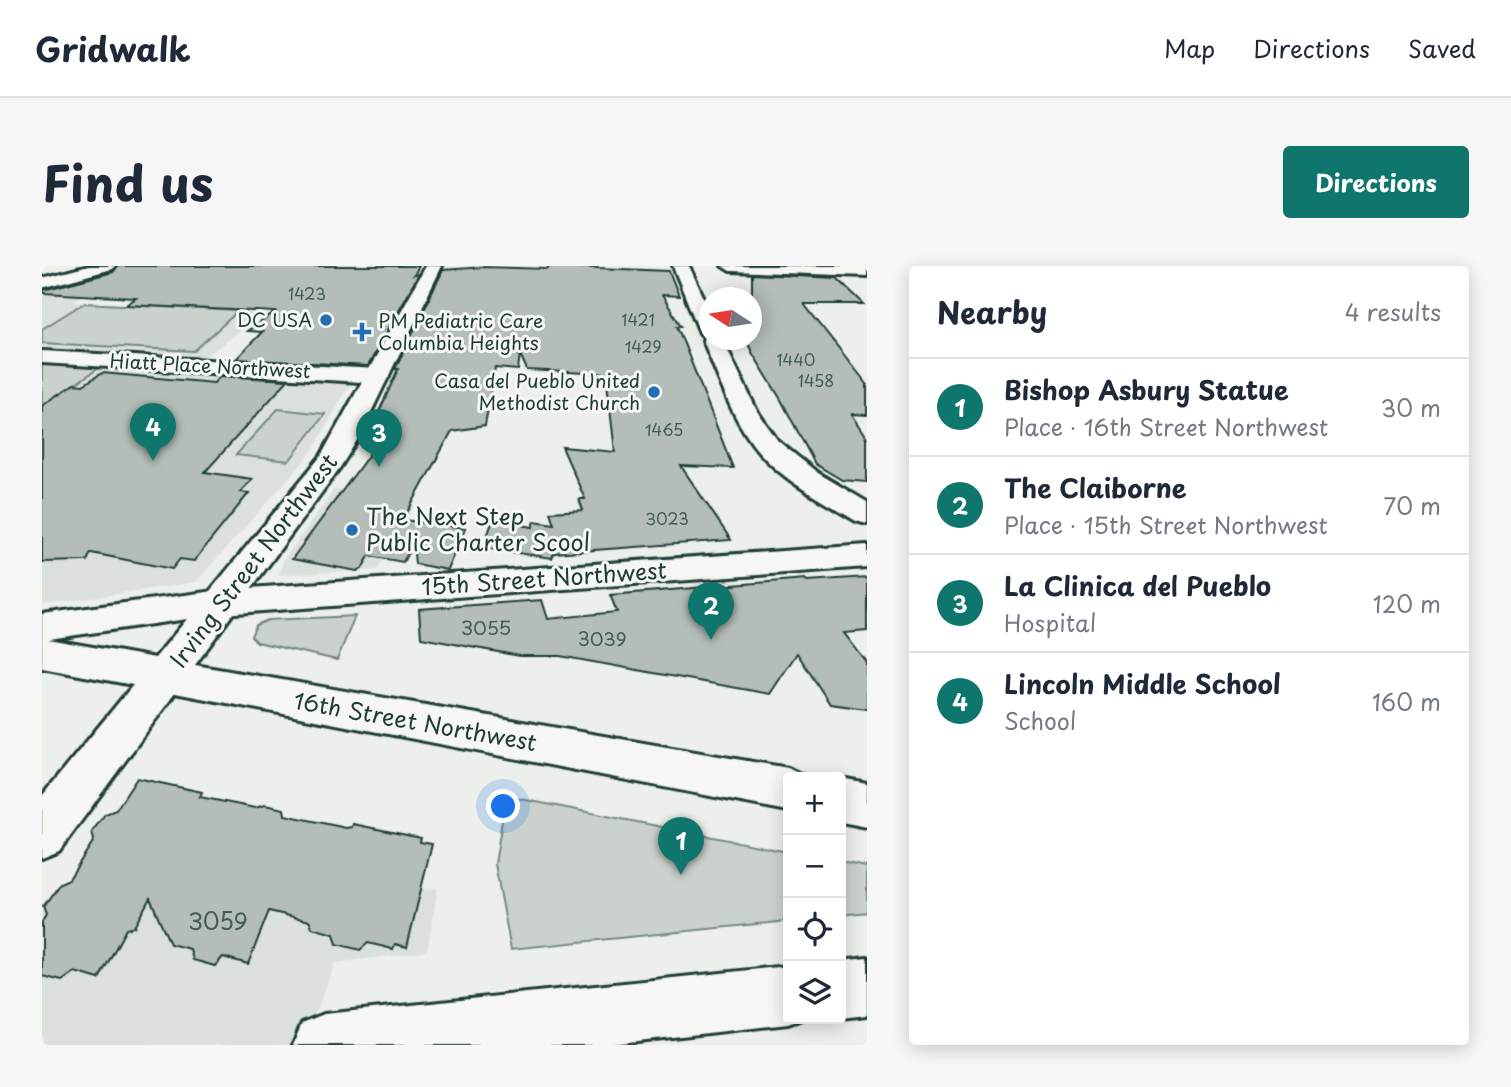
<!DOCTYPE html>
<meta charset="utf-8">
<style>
body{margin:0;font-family:"Playpen Sans",sans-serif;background:#f6f6f7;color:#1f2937}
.controls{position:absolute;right:21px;bottom:21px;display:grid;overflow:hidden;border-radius:7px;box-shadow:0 4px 18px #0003}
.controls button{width:63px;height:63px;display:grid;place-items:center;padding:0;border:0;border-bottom:2px solid #e0e1e3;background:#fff;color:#1f2937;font:35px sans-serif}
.compass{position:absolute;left:657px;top:21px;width:63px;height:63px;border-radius:50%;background:#fff;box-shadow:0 4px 18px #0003;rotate:282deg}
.you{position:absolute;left:462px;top:541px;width:24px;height:24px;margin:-18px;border:5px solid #fff;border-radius:50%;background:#1a73e8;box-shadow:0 0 0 10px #1a73e833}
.badge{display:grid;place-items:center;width:46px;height:46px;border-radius:50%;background:#0f766e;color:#fff;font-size:23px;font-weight:700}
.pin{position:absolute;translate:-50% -58px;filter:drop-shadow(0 2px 4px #0008)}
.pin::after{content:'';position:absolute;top:37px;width:24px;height:21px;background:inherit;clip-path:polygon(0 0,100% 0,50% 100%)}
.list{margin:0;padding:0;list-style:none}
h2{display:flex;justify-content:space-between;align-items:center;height:91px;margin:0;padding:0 28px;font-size:30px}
h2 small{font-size:23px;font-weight:400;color:#747a83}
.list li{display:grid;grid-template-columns:46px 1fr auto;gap:21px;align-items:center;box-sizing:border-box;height:98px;padding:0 28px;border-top:2px solid #e0e1e3}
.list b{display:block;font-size:26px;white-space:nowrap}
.list p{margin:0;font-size:23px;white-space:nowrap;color:#747a83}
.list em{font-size:23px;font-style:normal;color:#747a83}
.icon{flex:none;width:38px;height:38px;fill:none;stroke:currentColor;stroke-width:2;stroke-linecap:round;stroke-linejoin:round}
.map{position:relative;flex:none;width:825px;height:779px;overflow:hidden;border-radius:7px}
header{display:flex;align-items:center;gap:42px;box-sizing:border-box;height:98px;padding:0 35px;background:#fff;border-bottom:2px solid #e0e1e3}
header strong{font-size:33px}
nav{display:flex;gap:38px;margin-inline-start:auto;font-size:24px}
.intro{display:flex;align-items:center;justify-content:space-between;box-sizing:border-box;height:168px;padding:0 42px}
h1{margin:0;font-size:49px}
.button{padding:18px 32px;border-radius:7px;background:#0f766e;color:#fff;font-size:24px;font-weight:700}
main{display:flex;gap:42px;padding:0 42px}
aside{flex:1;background:#fff;border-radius:7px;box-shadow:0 4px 18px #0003}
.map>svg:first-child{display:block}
.built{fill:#dce0db}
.green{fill:#cbd2cc;stroke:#758880;stroke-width:2}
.building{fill:#b4bdb8;stroke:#1f3d34;stroke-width:2}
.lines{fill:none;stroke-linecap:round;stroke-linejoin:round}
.minor-casing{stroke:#1f3d34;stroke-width:6}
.major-casing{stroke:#1f3d34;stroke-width:6}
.minor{fill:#f6f6f2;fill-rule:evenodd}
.major{fill:#f6f6f2;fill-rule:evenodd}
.poi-dot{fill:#1f6fb2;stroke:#f6f6f2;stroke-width:2.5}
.labels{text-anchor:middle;stroke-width:6;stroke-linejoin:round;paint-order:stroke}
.far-number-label{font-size:16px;fill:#445d55}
.far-poi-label{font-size:19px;fill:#1f3d34;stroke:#f6f6f2;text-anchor:end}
.far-street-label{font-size:19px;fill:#1f3d34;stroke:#f6f6f2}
.number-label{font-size:19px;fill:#445d55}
.poi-label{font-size:23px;fill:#1f3d34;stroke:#f6f6f2;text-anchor:start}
.street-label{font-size:23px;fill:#1f3d34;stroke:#f6f6f2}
.near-number-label{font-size:23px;fill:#445d55}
</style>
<header>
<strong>Gridwalk</strong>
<nav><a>Map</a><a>Directions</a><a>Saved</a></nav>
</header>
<div class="intro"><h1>Find us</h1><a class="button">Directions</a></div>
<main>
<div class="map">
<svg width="825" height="779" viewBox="0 0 825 779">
<rect width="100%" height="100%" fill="#edefea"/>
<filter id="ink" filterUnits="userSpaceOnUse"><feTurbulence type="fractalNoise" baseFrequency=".0143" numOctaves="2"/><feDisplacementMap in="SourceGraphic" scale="14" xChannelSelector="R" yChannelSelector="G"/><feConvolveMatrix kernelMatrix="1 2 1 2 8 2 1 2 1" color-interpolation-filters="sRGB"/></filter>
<g filter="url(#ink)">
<!-- built -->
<g class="built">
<polygon points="35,12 53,19 33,35 223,46 161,92 0,84 0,21"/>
<polygon points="57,102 309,116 270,186 154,316 0,339 0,140"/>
<polygon points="293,223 374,236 335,304 237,309 242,293"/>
<polygon points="396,622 385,685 293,697 261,779 0,779 0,638"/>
</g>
<!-- green -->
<g class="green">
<polygon points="42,37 196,45 152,85 0,77 0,63"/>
<polygon points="0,95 63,98 0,140"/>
<polygon points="236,143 283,148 247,195 194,189"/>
<polygon points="313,350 295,394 215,376 209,370 214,359 226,354"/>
<polygon points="464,530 746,586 746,655 469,683 453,598"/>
<polygon points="799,596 825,601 825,646 799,649"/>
</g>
<!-- building -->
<g class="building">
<polygon points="76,0 377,0 372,9 377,8 326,100 194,93 220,66 205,65 234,46 84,39 94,32 2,27 1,24 71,6"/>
<polygon points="506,0 627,5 637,30 620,29 639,60 635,60 691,202 639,200 689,274 512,287 510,292 441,282 451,254 491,261 493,255 512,258 508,246 541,244 537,233 543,233 520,181 573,186 564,108 485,104 478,88 476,104 453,102 443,160 410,165 361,254 424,262 406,304 373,298 371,278 361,296 327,290 320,303 315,305 250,293 334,179 325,179 328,173 325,173 356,103 353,103 401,4 442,1 506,3"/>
<polygon points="710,8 795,12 822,38 762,38 825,118 825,149 810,148 825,171 825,216 800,214 773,198 738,132 711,88 704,74 710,74"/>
<polygon points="60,107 172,117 178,110 246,114 163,206 210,213 198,226 207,227 152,295 138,293 130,303 49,287 45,295 0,296 0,140 32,118 41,119"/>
<polygon points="825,311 825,365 802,367 825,397 825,443 788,438 755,387 728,428 518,390 478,390 379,372 377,343 500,334 506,353 575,346 568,329 763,313 765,315"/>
<polygon points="95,512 160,526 158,531 213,542 223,539 242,543 243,549 304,562 310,561 311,558 379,572 378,576 390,578 365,681 353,678 351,683 326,677 318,684 295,678 292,668 270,662 268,655 227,645 206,698 181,691 173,700 151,694 148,683 128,678 108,632 92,661 84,663 57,713 33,706 20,715 0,710 0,656 4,649 1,641 18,617 27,613 52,574 50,566 63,548 74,544"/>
</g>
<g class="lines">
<defs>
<g id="minor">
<polygon points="0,85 336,103 344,105 347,110 344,115 336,117 0,97"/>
<polygon points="825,279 825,301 180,348 0,374 0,348 180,324"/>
<polygon points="825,691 825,749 799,752 799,694"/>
<polygon points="746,700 746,753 760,753 746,758 560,779 251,779 260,757 282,748"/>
</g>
<g id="major">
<polygon points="47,0 73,0 70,3 0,22 0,12"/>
<polygon points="384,0 400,0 317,171 299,200 153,399 746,502 764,511 746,511 746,545 133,427 17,585 0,592 0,530 91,419 0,402 0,372 113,392 279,190"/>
<path d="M631 0H647L668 45V74H681L715 145 736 175 776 207 825 236V258L814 255C781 235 743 216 717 186 690 154 677 112 661 74L663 72 658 67Z"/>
<polygon points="680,0 825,0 825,10 688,5"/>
<polygon points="799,512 825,517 825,561 799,556"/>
</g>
</defs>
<!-- minor casing -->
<use href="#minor" class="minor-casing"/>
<!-- major casing -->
<use href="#major" class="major-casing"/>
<!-- minor -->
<use href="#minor" class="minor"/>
<!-- major -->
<use href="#major" class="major"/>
</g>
</g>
<!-- markers -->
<g class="poi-dot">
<circle cx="284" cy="54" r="7"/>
<path d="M316.5 55.5h7v7h7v7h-7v7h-7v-7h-7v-7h7z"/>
<circle cx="612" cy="126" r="7"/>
<circle cx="310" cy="264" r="7"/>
</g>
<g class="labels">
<!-- far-number labels -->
<g class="far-number-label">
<text x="265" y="34">1423</text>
<text x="596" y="60">1421</text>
<text x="601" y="87">1429</text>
<text x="754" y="100">1440</text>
<text x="774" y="121">1458</text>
<text x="622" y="170">1465</text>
<text x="625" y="259">3023</text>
</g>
<!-- far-poi labels -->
<g class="far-poi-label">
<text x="270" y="61">DC USA</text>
<text x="336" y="62" text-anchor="start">PM Pediatric Care<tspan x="336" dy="22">Columbia Heights</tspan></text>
<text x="598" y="122">Casa del Pueblo United<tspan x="598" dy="22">Methodist Church</tspan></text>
</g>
<!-- far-street labels -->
<g class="far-street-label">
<text transform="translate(168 100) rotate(3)" y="7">Hiatt Place Northwest</text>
</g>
<!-- number labels -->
<g class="number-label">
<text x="444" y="369">3055</text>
<text x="560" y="380">3039</text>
</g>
<!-- poi labels -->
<g class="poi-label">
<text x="324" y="259">The Next Step<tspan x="324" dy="26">Public Charter Scool</tspan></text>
</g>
<!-- street labels -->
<g class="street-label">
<text transform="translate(212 295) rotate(-53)" y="8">Irving Street Northwest</text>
<text transform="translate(502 313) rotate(-4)" y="8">15th Street Northwest</text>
<text transform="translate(373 456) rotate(10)" y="8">16th Street Northwest</text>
</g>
<!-- near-number labels -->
<g class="near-number-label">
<text x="176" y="664">3059</text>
</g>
</g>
</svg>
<div class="controls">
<button>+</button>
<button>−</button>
<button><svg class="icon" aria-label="locate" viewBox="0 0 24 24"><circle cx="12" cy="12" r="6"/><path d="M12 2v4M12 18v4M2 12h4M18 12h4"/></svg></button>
<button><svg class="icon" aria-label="layers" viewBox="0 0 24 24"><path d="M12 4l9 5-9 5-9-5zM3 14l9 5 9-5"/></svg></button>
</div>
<svg class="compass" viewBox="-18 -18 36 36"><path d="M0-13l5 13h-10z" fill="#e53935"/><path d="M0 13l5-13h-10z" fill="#747a83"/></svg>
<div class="you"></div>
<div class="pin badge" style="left:639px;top:609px">1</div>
<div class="pin badge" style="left:669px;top:374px">2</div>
<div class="pin badge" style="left:337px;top:201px">3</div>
<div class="pin badge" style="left:111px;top:195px">4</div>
</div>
<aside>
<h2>Nearby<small>4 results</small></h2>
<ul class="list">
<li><span class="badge">1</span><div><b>Bishop Asbury Statue</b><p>Place · 16th Street Northwest</p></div><em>30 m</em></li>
<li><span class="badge">2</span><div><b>The Claiborne</b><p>Place · 15th Street Northwest</p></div><em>70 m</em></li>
<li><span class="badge">3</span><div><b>La Clinica del Pueblo</b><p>Hospital</p></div><em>120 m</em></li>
<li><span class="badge">4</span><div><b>Lincoln Middle School</b><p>School</p></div><em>160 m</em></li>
</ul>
</aside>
</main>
